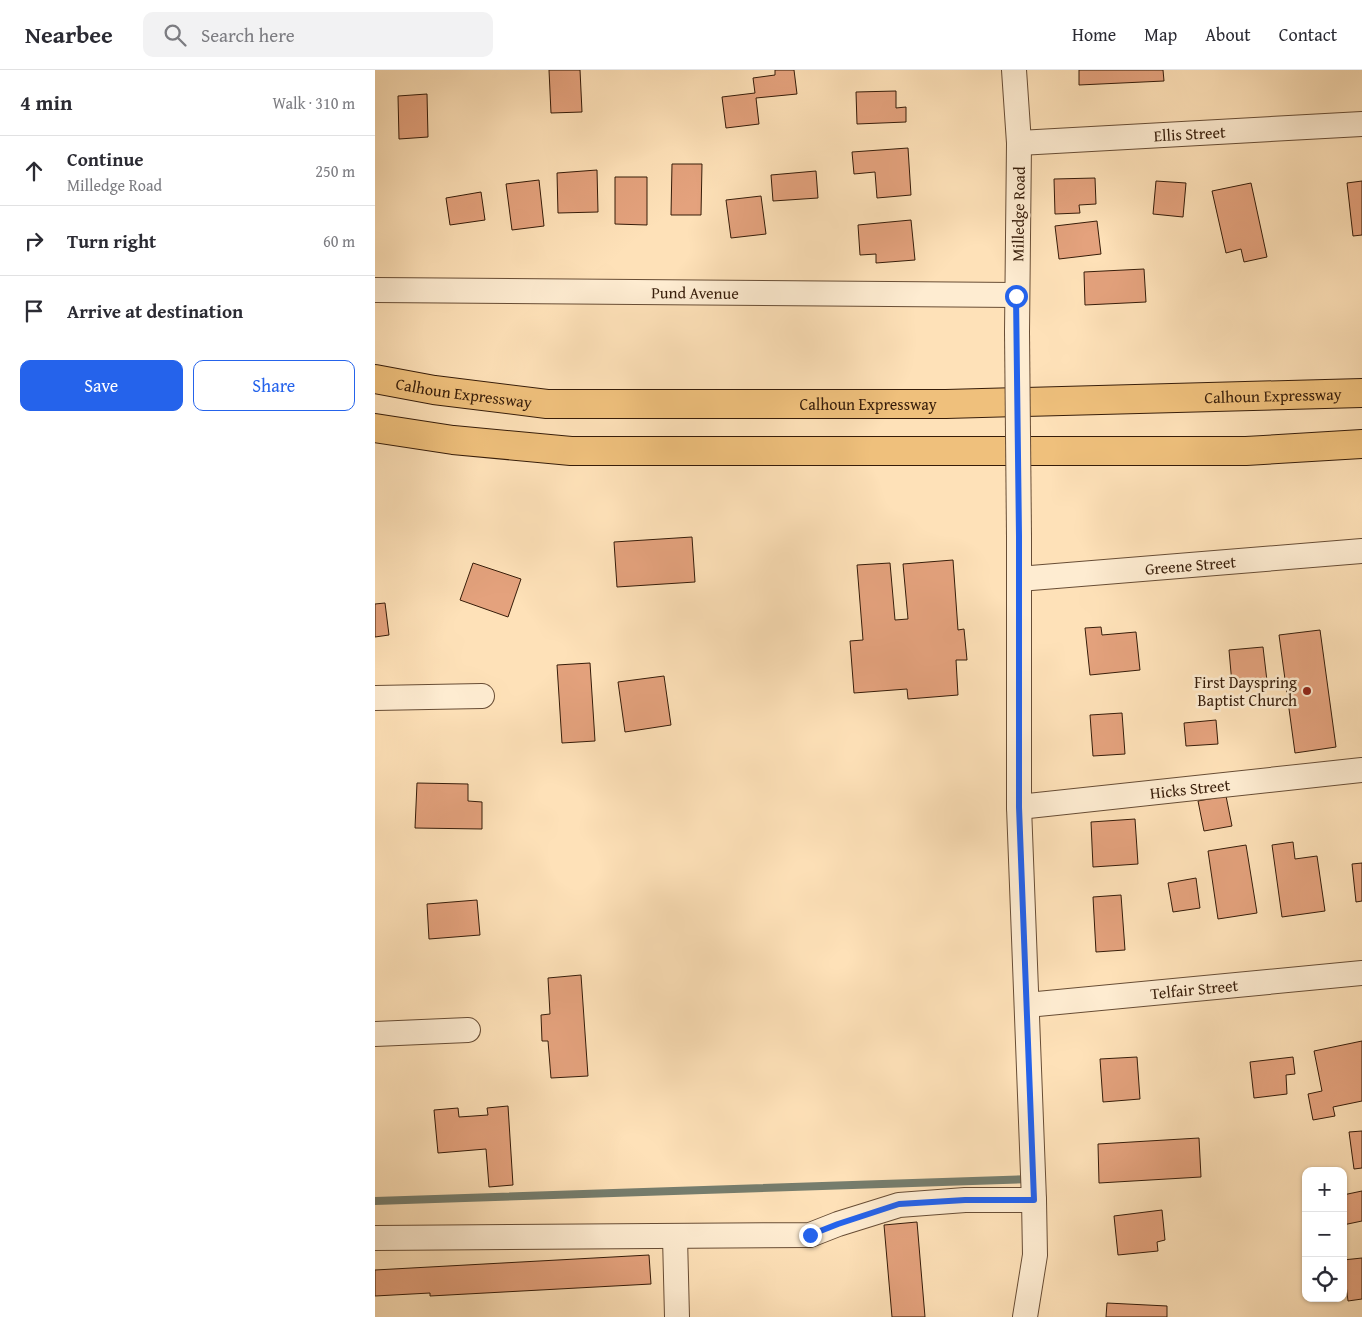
<!DOCTYPE html>
<meta charset="utf-8">
<style>
body{margin:0;font-family:"Gentium Book Plus",serif;background:#f2f2f3;color:#2b2b33}
.controls{position:absolute;right:15px;bottom:15px;display:grid;overflow:hidden;border-radius:10px;box-shadow:0 1px 4px #0004}
.controls button{width:45px;height:45px;display:grid;place-items:center;padding:0;border:0;border-bottom:1px solid #e1e1e2;background:#fff;color:#2b2b33;font:25px sans-serif}
.stop{position:absolute;width:15px;height:15px;margin:-11px;border:4px solid #2563eb;border-radius:50%;background:#fff}
.stop.end{background:#2563eb;border-color:#fff;box-shadow:0 1px 5px #0008}
.list{margin:0;padding:0;list-style:none}
h2{display:flex;justify-content:space-between;align-items:center;height:65px;margin:0;padding:0 20px;font-size:21px}
h2 small{font-size:16px;font-weight:400;color:#7c7c81}
.list li{display:grid;grid-template-columns:32px 1fr auto;gap:15px;align-items:center;box-sizing:border-box;height:70px;padding:0 20px;border-top:1px solid #e1e1e2}
.list b{display:block;font-size:19px;white-space:nowrap}
.list p{margin:0;font-size:16px;white-space:nowrap;color:#7c7c81}
.list em{font-size:16px;font-style:normal;color:#7c7c81}
.actions{display:flex;gap:10px;padding:15px 20px}
.actions a{flex:1;padding:11px 0;border:1px solid #2563eb;border-radius:10px;text-align:center;font-size:18px;color:#2563eb}
.actions .main{background:#2563eb;color:#fff}
.icon{flex:none;width:28px;height:28px;fill:none;stroke:currentColor;stroke-width:2;stroke-linecap:round;stroke-linejoin:round}
.map{position:relative;flex:none;width:987px;height:1247px;overflow:hidden}
header{display:flex;align-items:center;gap:30px;box-sizing:border-box;height:70px;padding:0 25px;background:#fff;border-bottom:1px solid #e1e1e2}
header strong{font-size:24px}
nav{display:flex;gap:28px;margin-inline-start:auto;font-size:18px}
.search{width:350px;height:45px;background:#f2f2f3;display:flex;align-items:center;gap:12px;box-sizing:border-box;padding:0 18px;border-radius:10px;color:#7c7c81;font-size:19px}
main{display:flex}
aside{flex:1;background:#fff}
.map>svg:first-child{display:block}
.lines{fill:none;stroke-linecap:round;stroke-linejoin:round}
.stream{stroke:#767d6d;stroke-width:8}
.building{fill:#e4a27d;stroke:#361c09}
.minor-casing{stroke:#684d35;stroke-width:26}
.highway-casing{stroke:#361c09;stroke-width:30}
.minor{stroke:#feecd1;stroke-width:24}
.highway{stroke:#efc07c;stroke-width:28}
.minor-bridge-casing{stroke:#684d35;stroke-width:26;stroke-linecap:butt}
.minor-bridge{stroke:#feecd1;stroke-width:24}
.route{stroke:#2563eb;stroke-width:6}
.poi-dot{fill:#8f2418;stroke:#feecd1;stroke-width:2}
.labels{text-anchor:middle;stroke-width:5;stroke-linejoin:round;paint-order:stroke}
.street-label{font-size:16px;fill:#361c09;stroke:#feecd1}
.poi-label{font-size:16px;fill:#361c09;stroke:#feecd1;text-anchor:end}
</style>
<header>
<strong>Nearbee</strong>
<div class="search"><svg class="icon" aria-label="search" viewBox="0 0 24 24"><circle cx="10" cy="10" r="6"/><path d="M15 15l6 6"/></svg>Search here</div>
<nav><a>Home</a><a>Map</a><a>About</a><a>Contact</a></nav>
</header>
<main>
<aside>
<h2>4 min<small>Walk · 310 m</small></h2>
<ul class="list">
<li><svg class="icon" aria-label="ahead" viewBox="0 0 24 24"><path d="M12 20V5M6 11l6-6 6 6"/></svg><div><b>Continue</b><p>Milledge Road</p></div><em>250 m</em></li>
<li><svg class="icon" aria-label="right" viewBox="0 0 24 24"><path d="M7 20v-9h11M14 6l5 5-5 5"/></svg><div><b>Turn right</b></div><em>60 m</em></li>
<li><svg class="icon" aria-label="arrive" viewBox="0 0 24 24"><path d="M6 21V4h12l-3 4 3 4H6"/></svg><div><b>Arrive at destination</b></div></li>
</ul>
<div class="actions"><a class="main">Save</a><a>Share</a></div>
</aside>
<div class="map">
<svg width="987" height="1247" viewBox="0 0 987 1247">
<rect width="100%" height="100%" fill="#fee1b8"/>
<filter id="stains"><feTurbulence type="fractalNoise" baseFrequency=".004" numOctaves="4"/><feColorMatrix values="0 0 0 0 .2 0 0 0 0 .09 0 0 0 0 .02 0 0 0 .5 -.17"/></filter>
<radialGradient id="worn" r=".72"><stop offset=".6" stop-color="#630" stop-opacity="0"/><stop offset="1" stop-color="#630" stop-opacity=".3"/></radialGradient>
<g class="lines">
<!-- stream -->
<polyline class="stream" points="0,1131 656,1109"/>
</g>
<!-- building -->
<g class="building">
<polygon points="174,0 205,0 207,42 176,43"/>
<polygon points="400,0 419,0 422,24 381,28 384,54 351,58 347,27 380,23 378,8 400,5"/>
<polygon points="704,0 788,0 789,11 704,15"/>
<polygon points="521,21 521,38 531,37 531,52 482,54 481,22"/>
<polygon points="52,24 53,67 24,69 23,26"/>
<polygon points="533,78 536,125 502,128 500,102 479,104 477,82"/>
<polygon points="297,94 327,94 326,145 296,145"/>
<polygon points="222,100 223,142 183,143 182,103"/>
<polygon points="441,101 443,128 398,131 396,105"/>
<polygon points="240,107 272,107 272,155 240,154"/>
<polygon points="720,108 721,134 704,135 705,143 680,144 679,109"/>
<polygon points="164,110 169,156 137,160 131,114"/>
<polygon points="781,111 811,113 808,147 778,144"/>
<polygon points="987,111 987,165 978,166 972,113"/>
<polygon points="876,113 892,187 869,192 866,179 851,183 837,121"/>
<polygon points="106,122 110,150 75,155 71,128"/>
<polygon points="386,126 391,164 356,168 351,130"/>
<polygon points="536,150 540,190 501,193 501,184 485,185 483,155"/>
<polygon points="722,151 726,184 684,189 680,156"/>
<polygon points="769,199 771,232 710,235 709,202"/>
<polygon points="317,467 320,512 242,517 239,472"/>
<polygon points="578,490 583,560 589,559 592,590 581,590 583,625 533,629 532,619 479,623 475,571 488,570 482,495 515,493 520,550 533,549 528,494"/>
<polygon points="98,493 146,509 133,547 85,530"/>
<polygon points="10,533 14,565 0,567 0,534"/>
<polygon points="726,557 727,565 761,562 765,600 715,605 710,558"/>
<polygon points="945,560 961,677 920,683 904,565"/>
<polygon points="888,577 892,611 857,614 854,580"/>
<polygon points="215,593 220,671 187,673 182,595"/>
<polygon points="289,606 296,655 250,662 243,612"/>
<polygon points="747,643 750,684 718,686 715,645"/>
<polygon points="841,650 843,674 811,676 809,653"/>
<polygon points="42,713 93,714 93,731 107,732 107,759 40,758"/>
<polygon points="851,726 857,756 829,761 823,731"/>
<polygon points="760,749 763,794 718,797 716,752"/>
<polygon points="918,772 920,789 942,786 950,841 907,847 897,775"/>
<polygon points="871,775 882,843 843,849 833,781"/>
<polygon points="987,793 987,831 981,832 977,794"/>
<polygon points="821,808 825,838 798,842 793,813"/>
<polygon points="746,825 750,880 721,882 718,827"/>
<polygon points="102,830 105,865 54,869 52,834"/>
<polygon points="206,905 213,1006 176,1008 173,971 167,971 166,945 175,944 173,908"/>
<polygon points="987,971 987,1031 958,1037 960,1046 938,1050 933,1024 947,1021 939,981"/>
<polygon points="762,987 765,1029 728,1032 725,989"/>
<polygon points="918,987 920,1004 911,1005 912,1024 879,1028 875,992"/>
<polygon points="133,1036 138,1115 114,1117 111,1079 63,1083 59,1040 83,1038 84,1047 113,1045 112,1038"/>
<polygon points="987,1061 987,1098 979,1099 974,1062"/>
<polygon points="824,1068 826,1107 724,1113 723,1074"/>
<polygon points="987,1121 987,1151 968,1155 968,1125"/>
<polygon points="787,1140 790,1170 782,1172 783,1181 743,1185 739,1146"/>
<polygon points="542,1152 550,1247 517,1247 509,1155"/>
<polygon points="274,1185 276,1214 55,1226 55,1223 0,1226 0,1200"/>
<polygon points="987,1188 987,1229 973,1231 968,1190"/>
<polygon points="732,1233 792,1236 792,1247 731,1247"/>
</g>
<g class="lines">
<defs>
<g id="minor">
<polyline points="639,0 644,73 642,262"/>
<path id="s1" d="M644 73 987 54"/>
<path id="s2" d="M0 220 641 225"/>
<polyline points="644,466 644,737 659,1130 660,1185 650,1247"/>
<path id="s3" d="M644 509 987 481"/>
<polyline points="0,628 107,626"/>
<path id="s4" d="M644 737 987 700"/>
<path id="s5" d="M652 935 987 903"/>
<polyline points="0,964 93,960"/>
<polyline points="300,1167 302,1247"/>
<polyline points="0,1168 435,1165 463,1154 524,1135 590,1130 659,1130"/>
</g>
<g id="highway">
<path id="s6" d="M0 309 59 320 172 334H571L987 323"/>
<polyline points="0,358 78,370 196,381 871,381 987,374"/>
</g>
</defs>
<!-- minor casing -->
<use href="#minor" class="minor-casing"/>
<!-- highway casing -->
<use href="#highway" class="highway-casing"/>
<!-- minor -->
<use href="#minor" class="minor"/>
<!-- highway -->
<use href="#highway" class="highway"/>
<defs>
<polyline id="minor-bridge" points="642,262 644,466"/>
</defs>
<!-- minor-bridge casing -->
<use href="#minor-bridge" class="minor-bridge-casing"/>
<!-- minor-bridge -->
<use href="#minor-bridge" class="minor-bridge"/>
</g>
<g class="lines">
<!-- route -->
<polyline class="route" points="435,1165 463,1154 524,1134 590,1130 659,1130 644,737 644,466 641,226"/>
</g>
<!-- markers -->
<circle class="poi-dot" cx="932" cy="621" r="5"/>
<g class="labels">
<!-- street labels -->
<g class="street-label">
<text dy="6" stroke="none"><textPath href="#s1" startOffset="171">Ellis Street</textPath></text>
<text transform="translate(643 144) rotate(-89)" y="6">Milledge Road</text>
<text dy="6" stroke="none"><textPath href="#s2" startOffset="320">Pund Avenue</textPath></text>
<text dy="6" stroke="none"><textPath href="#s6" startOffset="90">Calhoun Expressway</textPath></text>
<text dy="6" stroke="none"><textPath href="#s6" startOffset="900">Calhoun Expressway</textPath></text>
<text dy="6" stroke="none"><textPath href="#s6" startOffset="495">Calhoun Expressway</textPath></text>
<text dy="6" stroke="none"><textPath href="#s3" startOffset="172">Greene Street</textPath></text>
<text dy="6" stroke="none"><textPath href="#s4" startOffset="172">Hicks Street</textPath></text>
<text dy="6" stroke="none"><textPath href="#s5" startOffset="168">Telfair Street</textPath></text>
</g>
<!-- poi labels -->
<g class="poi-label">
<text x="922" y="618">First Dayspring<tspan x="922" dy="18">Baptist Church</tspan></text>
</g>
</g>
<rect width="100%" height="100%" filter="url(#stains)"/>
<rect width="100%" height="100%" fill="url(#worn)"/>
</svg>
<div class="controls">
<button>+</button>
<button>−</button>
<button><svg class="icon" aria-label="locate" viewBox="0 0 24 24"><circle cx="12" cy="12" r="6"/><path d="M12 2v4M12 18v4M2 12h4M18 12h4"/></svg></button>
</div>
<div class="stop" style="left:641px;top:226px"></div>
<div class="stop end" style="left:435px;top:1165px"></div>
</div>
</main>
